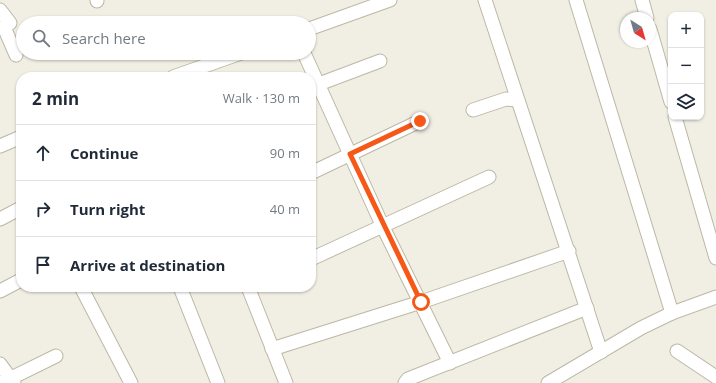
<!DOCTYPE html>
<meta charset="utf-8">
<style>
body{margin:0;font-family:"Open Sans",sans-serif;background:#f6f6f7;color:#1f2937}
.controls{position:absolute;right:12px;top:12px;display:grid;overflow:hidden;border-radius:8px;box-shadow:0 1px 3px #0004}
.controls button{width:36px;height:36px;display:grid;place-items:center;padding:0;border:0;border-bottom:1px solid #e0e1e3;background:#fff;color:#1f2937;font:20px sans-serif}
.compass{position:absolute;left:620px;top:12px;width:36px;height:36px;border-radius:50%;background:#fff;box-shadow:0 1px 3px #0004;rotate:143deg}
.stop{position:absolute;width:12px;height:12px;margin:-9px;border:3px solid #f55817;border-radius:50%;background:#fff}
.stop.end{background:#f55817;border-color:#fff;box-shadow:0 1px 4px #0008}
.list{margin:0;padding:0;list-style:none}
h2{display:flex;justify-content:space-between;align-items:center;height:52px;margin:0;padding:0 16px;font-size:17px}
h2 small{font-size:13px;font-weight:400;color:#747a83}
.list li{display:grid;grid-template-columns:26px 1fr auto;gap:12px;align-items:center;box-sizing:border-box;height:56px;padding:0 16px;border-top:1px solid #e0e1e3}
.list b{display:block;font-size:15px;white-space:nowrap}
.list em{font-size:13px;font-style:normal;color:#747a83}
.icon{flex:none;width:22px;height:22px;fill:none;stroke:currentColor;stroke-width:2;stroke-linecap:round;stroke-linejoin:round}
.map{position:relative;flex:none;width:716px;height:383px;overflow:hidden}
.search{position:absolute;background:#fff;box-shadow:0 1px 3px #0004;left:16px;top:16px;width:300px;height:44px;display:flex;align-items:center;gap:10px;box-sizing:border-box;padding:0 14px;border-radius:22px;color:#747a83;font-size:15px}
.panel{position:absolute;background:#fff;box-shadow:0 1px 3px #0004;left:16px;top:72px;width:300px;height:220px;border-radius:16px}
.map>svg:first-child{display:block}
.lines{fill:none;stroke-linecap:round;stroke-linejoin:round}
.street-casing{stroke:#bcb8a6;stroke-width:15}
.street{stroke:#fff;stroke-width:13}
.route{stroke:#f55817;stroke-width:5}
</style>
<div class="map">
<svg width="716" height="383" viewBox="0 0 716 383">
<rect width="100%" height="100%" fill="#f1efe3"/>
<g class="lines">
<defs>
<g id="street">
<polyline points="97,0 97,1"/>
<polyline points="485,0 601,352"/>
<polyline points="576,0 672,313"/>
<polyline points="642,0 647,18"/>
<polyline points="0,10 10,23 4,27 16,55"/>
<polyline points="309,29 390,0"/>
<polyline points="650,29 671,102"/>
<polyline points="304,53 383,227 450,363"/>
<polyline points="173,77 241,53"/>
<polyline points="311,87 380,61"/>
<polyline points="473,110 506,99 517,100"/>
<polyline points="675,117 716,258"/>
<polyline points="0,146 21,137"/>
<polyline points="311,173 420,121"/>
<polyline points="0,219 21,208"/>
<polyline points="311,259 489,177"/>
<polyline points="81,287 131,383"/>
<polyline points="180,287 218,383"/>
<polyline points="248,287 286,383"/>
<polyline points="0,291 21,280"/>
<polyline points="272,349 421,302 569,251"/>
<polyline points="677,351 716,377"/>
<polyline points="0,364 14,383"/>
<polyline points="1,383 56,356"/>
<polyline points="405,383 408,379 587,308"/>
<polyline points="548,383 641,328 672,313 716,297"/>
</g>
</defs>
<!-- street casing -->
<use href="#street" class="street-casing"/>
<!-- street -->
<use href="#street" class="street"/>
</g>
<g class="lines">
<!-- route -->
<polyline class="route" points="420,121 350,154 421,302"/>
</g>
</svg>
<div class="controls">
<button>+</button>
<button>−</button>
<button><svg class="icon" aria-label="layers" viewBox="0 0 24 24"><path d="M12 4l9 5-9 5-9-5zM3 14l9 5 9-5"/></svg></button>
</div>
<svg class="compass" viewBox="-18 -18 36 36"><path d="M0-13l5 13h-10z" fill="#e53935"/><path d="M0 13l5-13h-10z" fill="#747a83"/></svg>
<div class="stop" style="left:421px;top:302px"></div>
<div class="stop end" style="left:420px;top:121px"></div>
<div class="search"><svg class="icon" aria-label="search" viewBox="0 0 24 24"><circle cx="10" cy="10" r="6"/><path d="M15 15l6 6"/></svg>Search here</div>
<section class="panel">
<h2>2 min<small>Walk · 130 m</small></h2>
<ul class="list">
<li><svg class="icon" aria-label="ahead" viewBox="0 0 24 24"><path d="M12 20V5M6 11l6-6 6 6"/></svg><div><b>Continue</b></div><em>90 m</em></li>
<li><svg class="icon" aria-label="right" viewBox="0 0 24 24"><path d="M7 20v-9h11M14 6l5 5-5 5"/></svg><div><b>Turn right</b></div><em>40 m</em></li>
<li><svg class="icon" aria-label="arrive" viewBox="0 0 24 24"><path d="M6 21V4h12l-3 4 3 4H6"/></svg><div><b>Arrive at destination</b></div></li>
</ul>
</section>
</div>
